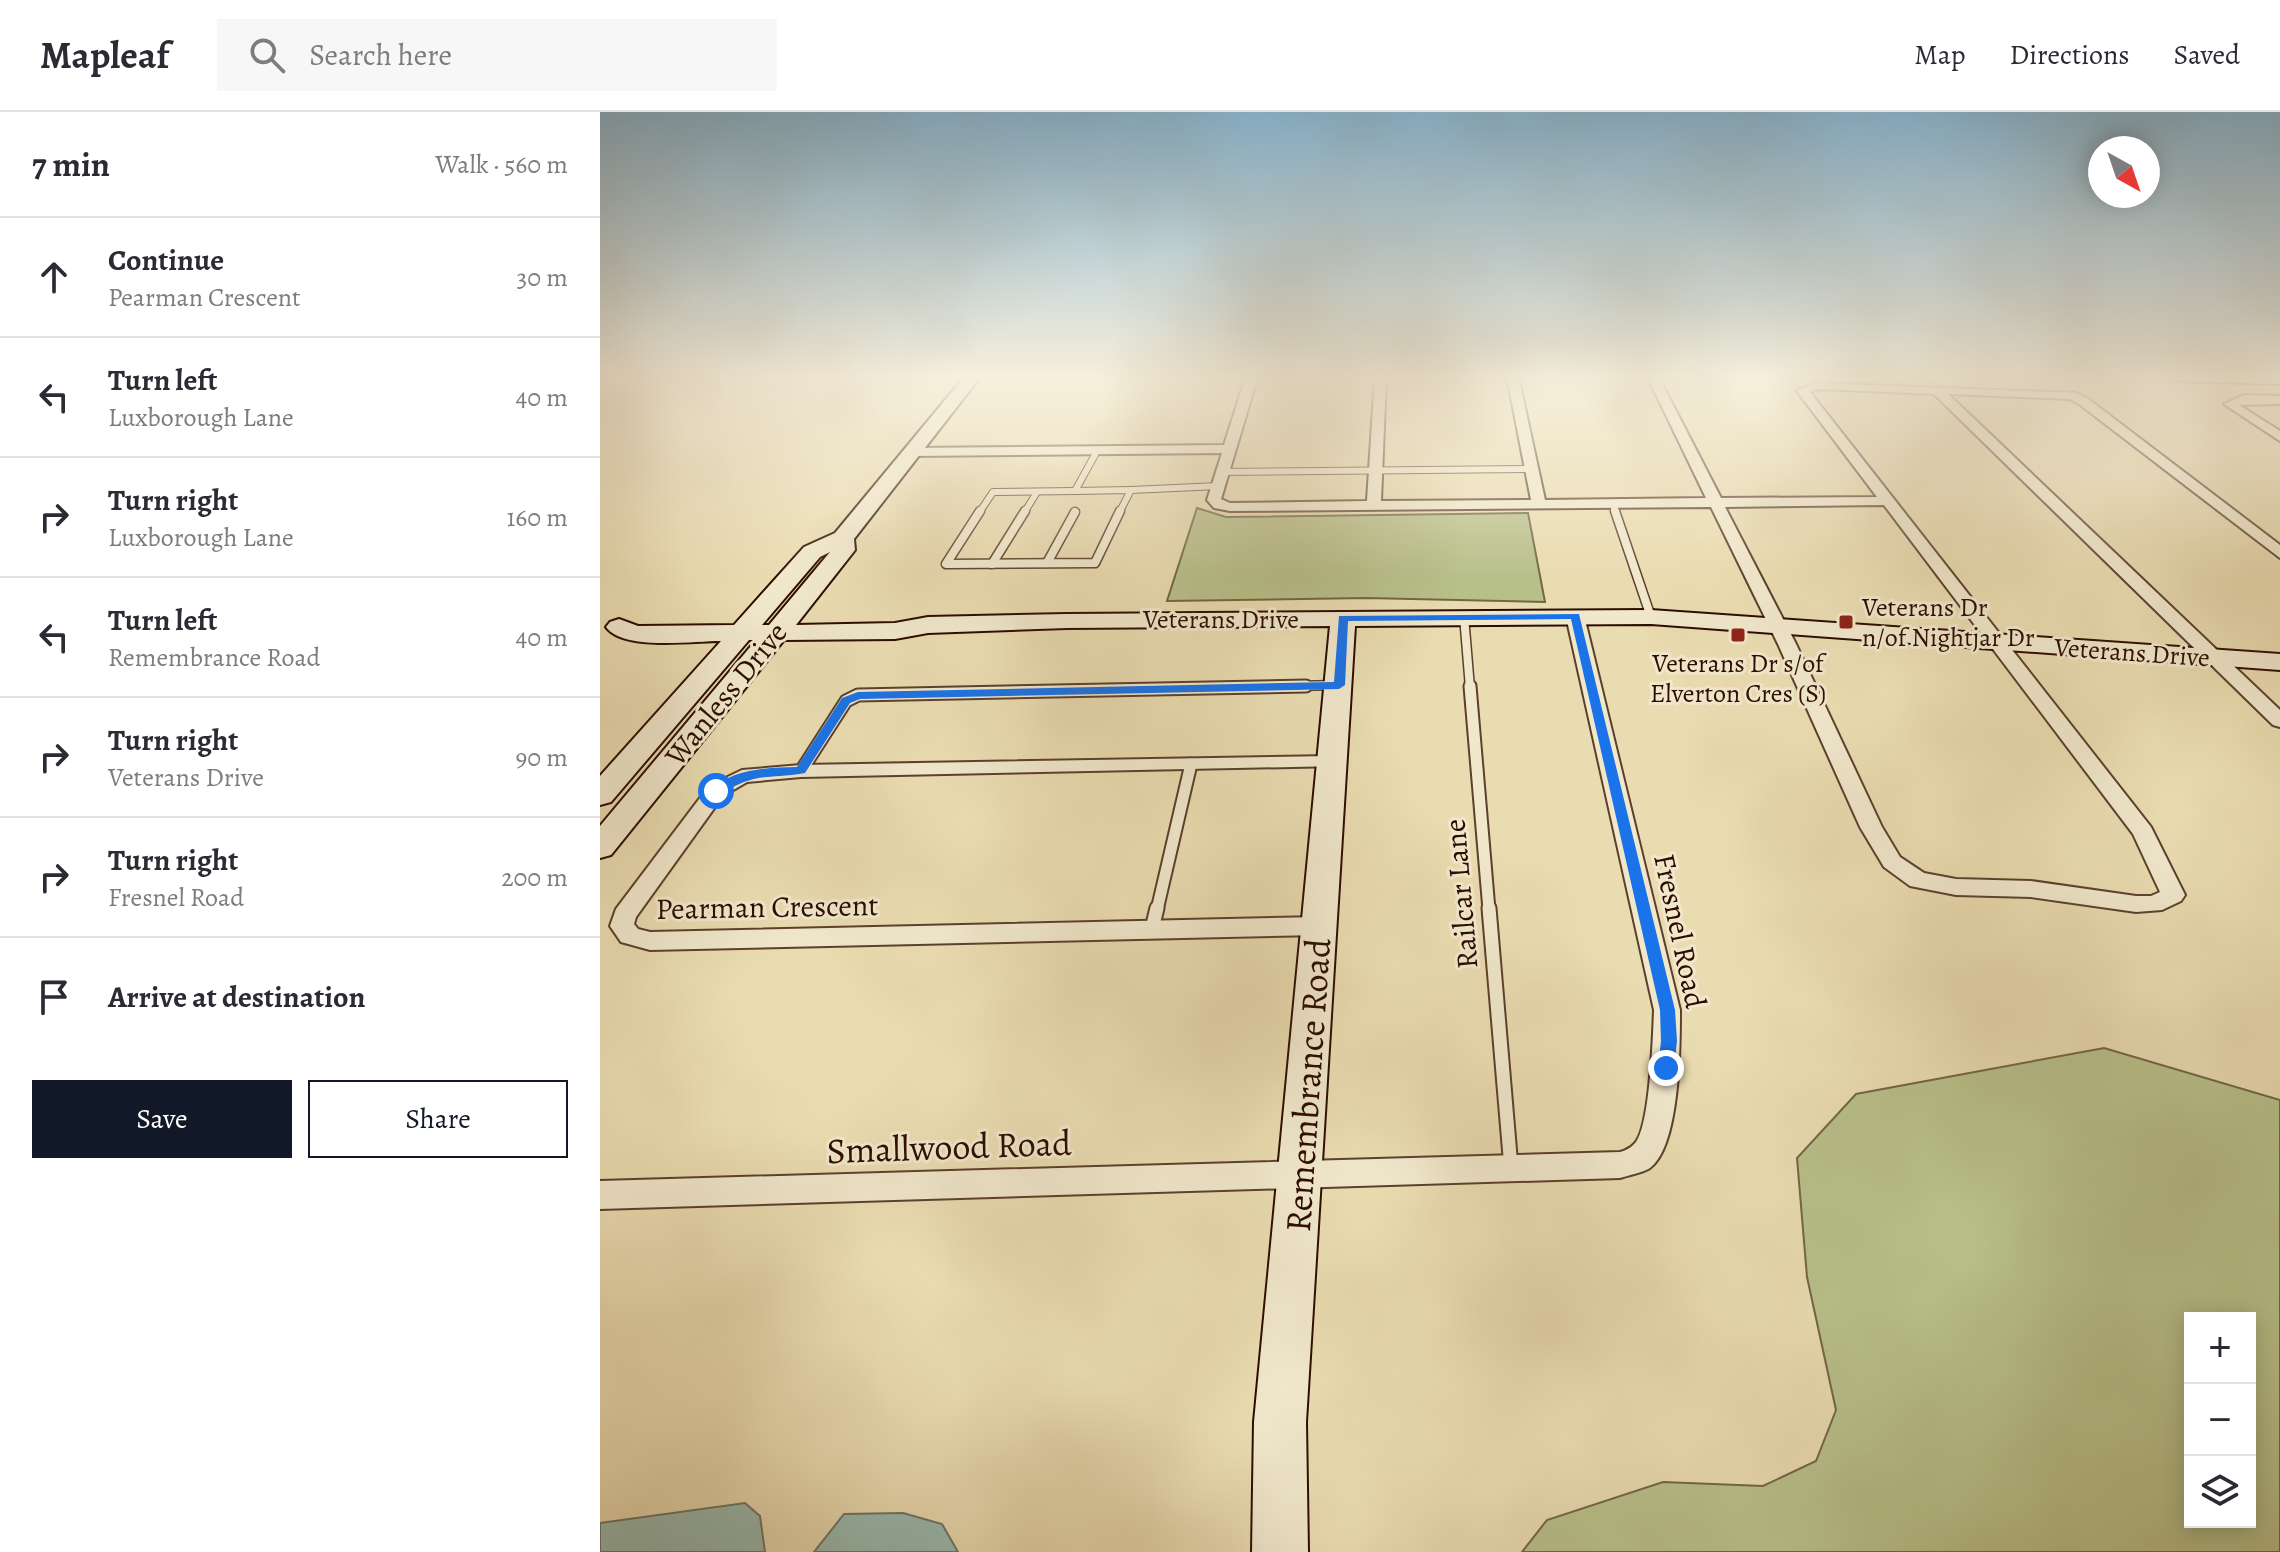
<!DOCTYPE html>
<meta charset="utf-8">
<style>
body{margin:0;font-family:Alegreya,serif;background:#f7f7f7;color:#2b2b33}
.controls{position:absolute;right:24px;bottom:24px;display:grid;overflow:hidden;border-radius:0px;box-shadow:0 4px 20px #0003}
.controls button{width:72px;height:72px;display:grid;place-items:center;padding:0;border:0;border-bottom:2px solid #e1e1e2;background:#fff;color:#2b2b33;font:40px sans-serif}
.compass{position:absolute;left:1488px;top:24px;width:72px;height:72px;border-radius:50%;background:#fff;box-shadow:0 4px 20px #0003;rotate:140deg}
.stop{position:absolute;width:24px;height:24px;margin:-18px;border:6px solid #1a73e8;border-radius:50%;background:#fff}
.stop.end{background:#1a73e8;border-color:#fff;box-shadow:0 2px 8px #0008}
.list{margin:0;padding:0;list-style:none}
h2{display:flex;justify-content:space-between;align-items:center;height:104px;margin:0;padding:0 32px;font-size:34px}
h2 small{font-size:26px;font-weight:400;color:#7c7c81}
.list li{display:grid;grid-template-columns:52px 1fr auto;gap:24px;align-items:center;box-sizing:border-box;height:120px;padding:0 32px;border-top:2px solid #e1e1e2}
.list b{display:block;font-size:30px;white-space:nowrap}
.list p{margin:0;font-size:26px;white-space:nowrap;color:#7c7c81}
.list em{font-size:26px;font-style:normal;color:#7c7c81}
.actions{display:flex;gap:16px;padding:24px 32px}
.actions a{flex:1;padding:18px 0;border:2px solid #111827;border-radius:0px;text-align:center;font-size:28px;color:#111827}
.actions .main{background:#111827;color:#fff}
.icon{flex:none;width:44px;height:44px;fill:none;stroke:currentColor;stroke-width:2;stroke-linecap:round;stroke-linejoin:round}
.map{position:relative;flex:none;width:1680px;height:1440px;overflow:hidden}
header{display:flex;align-items:center;gap:48px;box-sizing:border-box;height:112px;padding:0 40px;background:#fff;border-bottom:2px solid #e1e1e2}
header strong{font-size:38px}
nav{display:flex;gap:44px;margin-inline-start:auto;font-size:28px}
.search{width:560px;height:72px;background:#f7f7f7;display:flex;align-items:center;gap:20px;box-sizing:border-box;padding:0 28px;border-radius:0px;color:#7c7c81;font-size:30px}
main{display:flex}
aside{flex:1;background:#fff}
.map>svg:first-child{display:block}
.green{fill:#b8c08a;stroke:#726645;stroke-width:2;fill-rule:evenodd}
.water{fill:#98bab0;stroke:#6d746a;stroke-width:2}
.lines{fill:none;stroke-linecap:round;stroke-linejoin:round}
.lane-far3-casing{stroke:#5c402c;stroke-width:8}
.lane-far2-casing{stroke:#5c402c;stroke-width:11}
.lane-far1-casing{stroke:#5c402c;stroke-width:15}
.lane-casing{stroke:#5c402c;stroke-width:17}
.street-casing{stroke:#5c402c;stroke-width:4}
.secondary-casing{stroke:#2c0c00;stroke-width:4}
.lane-far3{stroke:#f1e8cc;stroke-width:6}
.lane-far2{stroke:#f1e8cc;stroke-width:8}
.lane-far1{stroke:#f1e8cc;stroke-width:11}
.lane{stroke:#f1e8cc;stroke-width:13}
.street{fill:#f1e8cc;fill-rule:evenodd}
.secondary{fill:#f1e8cc;fill-rule:evenodd}
.route{fill:#1a73e8}
.poi-dot{fill:#8f2418;stroke:#f1e8cc;stroke-width:3}
.labels{text-anchor:middle;stroke-width:6;stroke-linejoin:round;paint-order:stroke}
.far-poi-label{font-size:26px;fill:#2c0c00;stroke:#f1e8cc;text-anchor:start}
.far-street-label{font-size:26px;fill:#2c0c00;stroke:#f1e8cc}
.street-label{font-size:30px;fill:#2c0c00;stroke:#f1e8cc}
.near-street-label{font-size:36px;fill:#2c0c00;stroke:#f1e8cc}
</style>
<header>
<strong>Mapleaf</strong>
<div class="search"><svg class="icon" aria-label="search" viewBox="0 0 24 24"><circle cx="10" cy="10" r="6"/><path d="M15 15l6 6"/></svg>Search here</div>
<nav><a>Map</a><a>Directions</a><a>Saved</a></nav>
</header>
<main>
<aside>
<h2>7 min<small>Walk · 560 m</small></h2>
<ul class="list">
<li><svg class="icon" aria-label="ahead" viewBox="0 0 24 24"><path d="M12 20V5M6 11l6-6 6 6"/></svg><div><b>Continue</b><p>Pearman Crescent</p></div><em>30 m</em></li>
<li><svg class="icon" aria-label="left" viewBox="0 0 24 24"><path d="M17 20v-9H6M10 6l-5 5 5 5"/></svg><div><b>Turn left</b><p>Luxborough Lane</p></div><em>40 m</em></li>
<li><svg class="icon" aria-label="right" viewBox="0 0 24 24"><path d="M7 20v-9h11M14 6l5 5-5 5"/></svg><div><b>Turn right</b><p>Luxborough Lane</p></div><em>160 m</em></li>
<li><svg class="icon" aria-label="left" viewBox="0 0 24 24"><path d="M17 20v-9H6M10 6l-5 5 5 5"/></svg><div><b>Turn left</b><p>Remembrance Road</p></div><em>40 m</em></li>
<li><svg class="icon" aria-label="right" viewBox="0 0 24 24"><path d="M7 20v-9h11M14 6l5 5-5 5"/></svg><div><b>Turn right</b><p>Veterans Drive</p></div><em>90 m</em></li>
<li><svg class="icon" aria-label="right" viewBox="0 0 24 24"><path d="M7 20v-9h11M14 6l5 5-5 5"/></svg><div><b>Turn right</b><p>Fresnel Road</p></div><em>200 m</em></li>
<li><svg class="icon" aria-label="arrive" viewBox="0 0 24 24"><path d="M6 21V4h12l-3 4 3 4H6"/></svg><div><b>Arrive at destination</b></div></li>
</ul>
<div class="actions"><a class="main">Save</a><a>Share</a></div>
</aside>
<div class="map">
<svg width="1680" height="1440" viewBox="0 0 1680 1440">
<rect width="100%" height="100%" fill="#eadcb1"/>
<filter id="stains"><feTurbulence type="fractalNoise" baseFrequency=".0025" numOctaves="4"/><feColorMatrix values="0 0 0 0 .2 0 0 0 0 .09 0 0 0 0 .02 0 0 0 .5 -.17"/></filter>
<radialGradient id="worn" r=".72"><stop offset=".6" stop-color="#630" stop-opacity="0"/><stop offset="1" stop-color="#630" stop-opacity=".3"/></radialGradient>
<!-- green -->
<g class="green">
<polygon points="597,396 626,405 928,401 945,490 766,486 567,489"/>
<path d="M1504 936 1680 988V1440H922L947 1408 1063 1370 1163 1374 1216 1349 1236 1298 1207 1165 1197 1046 1256 982ZM1590 1206H1650V1410H1590Z"/>
</g>
<!-- water -->
<g class="water">
<polygon points="145,1391 160,1404 165,1440 0,1440 0,1411"/>
<polygon points="303,1401 342,1412 358,1440 214,1440 244,1402"/>
</g>
<g class="lines">
<defs>
<g id="lane-far3">
<polyline points="622,360 932,357"/>
<polyline points="531,378 618,374"/>
<polyline points="475,379 497,339"/>
<polyline points="475,379 531,378 519,401"/>
<polyline points="1013,392 1016,401"/>
<polyline points="379,401 393,380 475,379"/>
<polyline points="424,401 437,380"/>
</g>
<g id="lane-far2">
<polyline points="380,399 346,452 495,451 520,399"/>
<polyline points="1015,399 1051,505"/>
<polyline points="447,451 475,400"/>
<polyline points="392,452 425,399"/>
<polyline points="864,504 870,576"/>
<polyline points="610,576 739,573"/>
</g>
<g id="lane-far1">
<polyline points="870,574 889,798"/>
<polyline points="201,659 246,589 258,583 706,574"/>
<polyline points="557,798 591,652"/>
</g>
<g id="lane">
<polyline points="889,796 911,1056"/>
<polyline points="552,817 557,796"/>
</g>
<g id="street">
<path d="M646 264H658L621 387 630 391 767 389 775 264H786L781 389 931 388 908 270 895 264H910L919 268 945 388 1106 386 1047 264H1058L1121 386 1277 385 1197 279 1215 271 1476 281 1487 286 1680 433V446L1479 292 1470 287 1348 282 1680 598V615L1673 613 1334 282 1220 277 1210 280 1551 715 1585 783 1581 789 1562 798 1536 800 1431 785 1356 783 1310 774 1284 755 1260 715 1178 532 1111 395 630 399 614 396 607 388 622 341 311 344 304 340 311 336 624 333ZM1284 393 1533 722 1560 780 1551 784H1536L1431 769 1356 767 1324 761 1300 745 1282 715 1196 532 1125 395Z"/>
<polygon points="1644,283 1680,284 1680,292 1639,293 1680,319 1680,329 1624,292"/>
<path d="M975 499 984 504 1080 898C1080 933 1080 1034 1050 1056 1042 1061 1029 1063 1020 1066L0 1097V1069L1020 1040C1027 1038 1031 1036 1036 1030 1050 1011 1053 925 1054 898L966 504Z"/>
<polygon points="732,644 739,646 742,650 739,654 201,665 147,670 123,684 36,805 34,812 38,817 50,820 720,805 729,808 732,814 729,820 720,823 50,838 21,830 10,814 16,797 109,674 142,658 201,653"/>
</g>
<g id="secondary">
<path d="M365 264H381L254 427 255 438 196 513 295 511 328 505 467 502 1051 498 1680 542V558L1051 512 755 514 706 1310 708 1440H652L654 1310 730 514 467 516 328 521 295 527 184 528 11 743 0 746V714L156 528H149L11 690 0 693V664L121 529C93 529 23 539 6 515L10 510 19 507 38 514 134 513 204 435 235 421ZM230 440 169 513H162L220 445Z"/>
<polygon points="1571,264 1680,264 1680,272 1579,269"/>
</g>
</defs>
<!-- lane-far3 casing -->
<use href="#lane-far3" class="lane-far3-casing"/>
<!-- lane-far2 casing -->
<use href="#lane-far2" class="lane-far2-casing"/>
<!-- lane-far1 casing -->
<use href="#lane-far1" class="lane-far1-casing"/>
<!-- lane casing -->
<use href="#lane" class="lane-casing"/>
<!-- street casing -->
<use href="#street" class="street-casing"/>
<!-- secondary casing -->
<use href="#secondary" class="secondary-casing"/>
<!-- lane-far3 -->
<use href="#lane-far3" class="lane-far3"/>
<!-- lane-far2 -->
<use href="#lane-far2" class="lane-far2"/>
<!-- lane-far1 -->
<use href="#lane-far1" class="lane-far1"/>
<!-- lane -->
<use href="#lane" class="lane"/>
<!-- street -->
<use href="#street" class="street"/>
<!-- secondary -->
<use href="#secondary" class="secondary"/>
</g>
<!-- sky -->
<linearGradient id="sky" x2="0" y2="1"><stop stop-color="#88b6d2"/><stop offset="0.57" stop-color="#f6efdc"/><stop offset="1" stop-color="#f6efdc" stop-opacity="0"/></linearGradient>
<rect width="1680" height="465" fill="url(#sky)"/>
<!-- route -->
<path class="route" d="M979 502 1075 898 1077 929 1074 956 1066 962 1058 956 1061 929 1060 898 971 507 748 509 745 573 739 577 260 587 250 591 205 661C165 668 160 659 120 682L109 679C134 656 165 656 197 655L242 586 258 580 734 570 739 504Z"/>
<!-- markers -->
<g class="poi-dot">
<rect x="1238" y="502" width="16" height="16" rx="4"/>
<rect x="1130" y="515" width="16" height="16" rx="4"/>
</g>
<g class="labels">
<!-- far-poi labels -->
<g class="far-poi-label">
<text x="1262" y="504">Veterans Dr<tspan x="1262" dy="30">n/of Nightjar Dr</tspan></text>
<text x="1138" y="560" text-anchor="middle">Veterans Dr s/of<tspan x="1138" dy="30">Elverton Cres (S)</tspan></text>
</g>
<!-- far-street labels -->
<g class="far-street-label">
<text x="621" y="516">Veterans Drive</text>
<text transform="translate(1532 540) rotate(4)" y="9">Veterans Drive</text>
</g>
<!-- street labels -->
<g class="street-label">
<text transform="translate(126 582) rotate(-51)" y="10">Wanless Drive</text>
<text transform="translate(861 782) rotate(-95)" y="10">Railcar Lane</text>
<text transform="translate(167 795) rotate(-1)" y="10">Pearman Crescent</text>
<text transform="translate(1080 819) rotate(78)" y="10">Fresnel Road</text>
</g>
<!-- near-street labels -->
<g class="near-street-label">
<text transform="translate(707 973) rotate(-86)" y="13">Remembrance Road</text>
<text transform="translate(349 1034) rotate(-2)" y="13">Smallwood Road</text>
</g>
</g>
<rect width="100%" height="100%" filter="url(#stains)"/>
<rect width="100%" height="100%" fill="url(#worn)"/>
</svg>
<div class="controls">
<button>+</button>
<button>−</button>
<button><svg class="icon" aria-label="layers" viewBox="0 0 24 24"><path d="M12 4l9 5-9 5-9-5zM3 14l9 5 9-5"/></svg></button>
</div>
<svg class="compass" viewBox="-18 -18 36 36"><path d="M0-13l5 13h-10z" fill="#e53935"/><path d="M0 13l5-13h-10z" fill="#7c7c81"/></svg>
<div class="stop" style="left:116px;top:679px"></div>
<div class="stop end" style="left:1066px;top:956px"></div>
</div>
</main>
